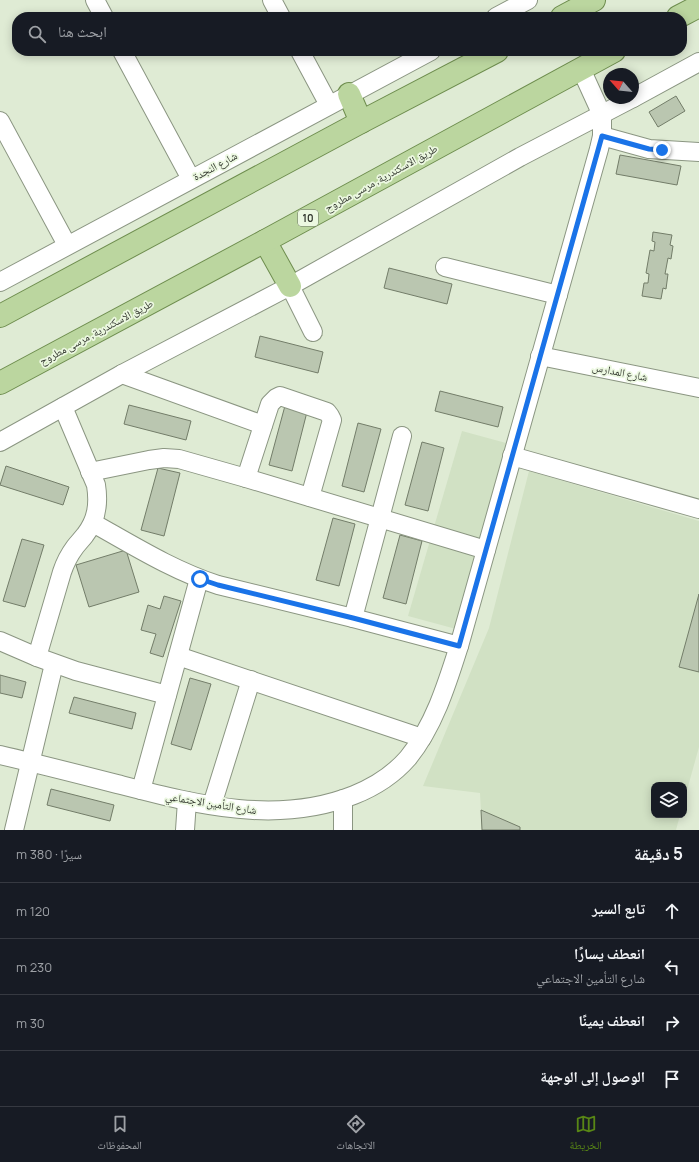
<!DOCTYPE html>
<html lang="ar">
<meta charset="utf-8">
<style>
body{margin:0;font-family:Manrope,"Noto Naskh Arabic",sans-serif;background:#242831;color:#f1f3f6;direction:rtl}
.controls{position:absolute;right:12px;bottom:12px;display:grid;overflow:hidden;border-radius:8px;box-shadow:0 2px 10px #0003}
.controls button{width:36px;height:36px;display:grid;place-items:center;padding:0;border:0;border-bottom:1px solid #363941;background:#171b24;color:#f1f3f6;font:20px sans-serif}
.compass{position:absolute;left:603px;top:68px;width:36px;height:36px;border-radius:50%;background:#171b24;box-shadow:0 2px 10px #0003;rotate:297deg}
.stop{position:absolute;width:12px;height:12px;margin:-9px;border:3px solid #1a73e8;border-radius:50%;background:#fff}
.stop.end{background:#1a73e8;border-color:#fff;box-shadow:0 1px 4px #0008}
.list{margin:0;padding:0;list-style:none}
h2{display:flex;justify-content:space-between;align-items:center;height:52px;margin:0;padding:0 16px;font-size:17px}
h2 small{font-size:13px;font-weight:400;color:#9ea1a6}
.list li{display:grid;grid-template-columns:26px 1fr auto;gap:12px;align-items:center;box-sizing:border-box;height:56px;padding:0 16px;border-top:1px solid #363941}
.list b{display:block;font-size:15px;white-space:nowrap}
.list p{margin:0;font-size:13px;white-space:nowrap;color:#9ea1a6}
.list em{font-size:13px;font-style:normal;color:#9ea1a6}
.icon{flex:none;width:22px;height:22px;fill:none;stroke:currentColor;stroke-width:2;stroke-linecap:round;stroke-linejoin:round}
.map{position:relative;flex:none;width:699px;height:830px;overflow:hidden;direction:ltr}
.search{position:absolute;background:#171b24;box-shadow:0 2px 10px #0003;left:12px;right:12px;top:12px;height:44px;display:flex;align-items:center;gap:10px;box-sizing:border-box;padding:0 14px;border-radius:16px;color:#9ea1a6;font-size:15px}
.sheet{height:276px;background:#171b24}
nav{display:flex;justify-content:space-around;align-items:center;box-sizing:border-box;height:56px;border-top:1px solid #363941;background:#171b24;font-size:11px;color:#9ea1a6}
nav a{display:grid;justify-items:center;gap:2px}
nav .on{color:#588615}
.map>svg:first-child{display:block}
.built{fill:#d1e1c4}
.building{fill:#bac6b0;stroke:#737d69}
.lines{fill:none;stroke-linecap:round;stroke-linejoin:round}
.minor-casing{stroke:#8b9682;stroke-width:20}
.major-casing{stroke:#6e8d4e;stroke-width:24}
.minor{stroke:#fff;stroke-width:18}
.major{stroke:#bbd69f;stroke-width:22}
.route{stroke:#1a73e8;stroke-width:5}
.labels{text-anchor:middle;stroke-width:3.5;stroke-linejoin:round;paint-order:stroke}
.shield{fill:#ecf8e1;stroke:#6a7264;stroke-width:1}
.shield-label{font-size:10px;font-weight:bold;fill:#33382f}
.street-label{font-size:11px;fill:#33382f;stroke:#ecf8e1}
</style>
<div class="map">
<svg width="699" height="830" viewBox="0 0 699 830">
<rect width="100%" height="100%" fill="#dfebd4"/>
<!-- built -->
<g class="built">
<polygon points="462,431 506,443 456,629 408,616"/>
<polygon points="529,471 699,521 699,747 684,801 684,785 654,785 654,815 680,815 676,830 482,830 480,793 423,786 489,628"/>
</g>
<!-- building -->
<g class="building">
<polygon points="676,96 685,111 658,127 649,112"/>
<polygon points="620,155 681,166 677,185 616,174"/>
<polygon points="653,232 672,235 670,245 673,246 671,259 668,258 665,274 668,274 666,289 663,288 661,299 642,296 644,283 648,283 649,274 646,273 650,250 654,251 655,242 652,241"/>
<polygon points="389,268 452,284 447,304 384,288"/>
<polygon points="260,336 323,352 318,373 255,357"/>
<polygon points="440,391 503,407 498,427 435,411"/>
<polygon points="286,402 308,408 292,471 269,465"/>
<polygon points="129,405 191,421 186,440 124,424"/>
<polygon points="358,423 381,429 364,492 342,486"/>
<polygon points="422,442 444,448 428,511 405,505"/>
<polygon points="6,466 69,487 63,505 0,485"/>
<polygon points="158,468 180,473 164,536 141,530"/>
<polygon points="333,518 355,524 339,586 316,580"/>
<polygon points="400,535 422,541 406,604 383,598"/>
<polygon points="22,539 44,545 25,607 3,601"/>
<polygon points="126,550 139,592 89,607 76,565"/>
<polygon points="699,594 699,672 679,667"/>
<polygon points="164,596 181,601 163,657 150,653 156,634 141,630 148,605 160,609"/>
<polygon points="0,675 26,682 22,698 0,693"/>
<polygon points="190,678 211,684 191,750 171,744"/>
<polygon points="74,697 136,713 132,729 69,713"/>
<polygon points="51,789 114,805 110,821 47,805"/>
<polygon points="481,810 520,827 520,830 482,830"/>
</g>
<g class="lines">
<defs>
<g id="minor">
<polyline points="95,0 104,17"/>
<polyline points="272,0 281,17"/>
<polyline points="496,17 528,0"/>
<polyline points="122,51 191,179"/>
<polyline points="300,51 329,105"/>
<polyline points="633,98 699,62"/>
<polyline points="0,121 67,245"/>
<polyline points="602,136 649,149 699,152"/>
<polyline points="445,267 558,295"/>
<polyline points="0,282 431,51"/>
<polyline points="290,286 313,332"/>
<polyline points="540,356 699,388"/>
<polyline points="122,374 263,425"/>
<polyline points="0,442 122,374 290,286 520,157 633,98"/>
<polyline points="512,456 699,509"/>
<polyline points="90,472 149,460 164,458 179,459 246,478 486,550"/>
<polyline points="246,478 270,404 276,398 280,396 327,412 330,416 332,420 310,497"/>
<path d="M93 523C134 546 174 571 218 585L353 618 459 646"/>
<polyline points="353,618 402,436"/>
<polyline points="0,641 37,657 76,671 167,695"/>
<polyline points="178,656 422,738"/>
<path d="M37 657 62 572C65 563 69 555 75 547 78 543 82 539 85 535 97 520 99 504 96 485L63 407"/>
<path d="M0 755C39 764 78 774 117 784 195 804 276 826 354 795 374 787 394 774 408 758 434 726 447 684 459 646L599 149 602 136V115L581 69"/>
<polyline points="141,790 199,579"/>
<polyline points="212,805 251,680"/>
<polyline points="14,830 54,664"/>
<polyline points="185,830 187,801"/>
<polyline points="343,830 343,799"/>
</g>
<g id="major">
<polyline points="562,17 594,0"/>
<polyline points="678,17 699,6"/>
<polyline points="349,94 361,122"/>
<polyline points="265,241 290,286"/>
<polyline points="0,316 361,122 497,51"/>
<polyline points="0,383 265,241 614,51"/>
</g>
</defs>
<!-- minor casing -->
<use href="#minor" class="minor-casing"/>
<!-- major casing -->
<use href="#major" class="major-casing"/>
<!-- minor -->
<use href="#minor" class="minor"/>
<!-- major -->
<use href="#major" class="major"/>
</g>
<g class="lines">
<!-- route -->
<polyline class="route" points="200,579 218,585 353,618 459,646 602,136 649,149 662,150"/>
</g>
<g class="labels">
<!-- shield labels -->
<rect class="shield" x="298" y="210" width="20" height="16" rx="3"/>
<g class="shield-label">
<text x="308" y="222">10</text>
</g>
<!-- street labels -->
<g class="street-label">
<text transform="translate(215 166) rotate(-28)" y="4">شارع النجدة</text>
<text transform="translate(381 178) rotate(-29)" y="4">طريق الاسكندرية, مرسى مطروح</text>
<text transform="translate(96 332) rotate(-28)" y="4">طريق الاسكندرية, مرسى مطروح</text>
<text transform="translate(620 372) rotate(11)" y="4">شارع المدارس</text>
<text transform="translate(211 803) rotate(9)" y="4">شارع التأمين الاجتماعي</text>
</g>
</g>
</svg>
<div class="controls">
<button><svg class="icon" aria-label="layers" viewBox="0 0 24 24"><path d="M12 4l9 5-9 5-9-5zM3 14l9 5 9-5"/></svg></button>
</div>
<svg class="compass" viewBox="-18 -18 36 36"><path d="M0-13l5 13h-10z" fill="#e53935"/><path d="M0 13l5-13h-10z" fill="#9ea1a6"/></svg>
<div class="stop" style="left:200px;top:579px"></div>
<div class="stop end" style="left:662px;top:150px"></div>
<div class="search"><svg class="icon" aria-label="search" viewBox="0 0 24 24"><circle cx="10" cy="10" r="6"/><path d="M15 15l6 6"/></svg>ابحث هنا</div>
</div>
<section class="sheet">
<h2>5 دقيقة<small>سيرًا · 380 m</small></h2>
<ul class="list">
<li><svg class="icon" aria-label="ahead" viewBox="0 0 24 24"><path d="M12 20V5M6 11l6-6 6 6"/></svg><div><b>تابع السير</b></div><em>120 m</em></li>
<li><svg class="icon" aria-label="left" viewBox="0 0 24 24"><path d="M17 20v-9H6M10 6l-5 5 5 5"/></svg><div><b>انعطف يسارًا</b><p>شارع التأمين الاجتماعي</p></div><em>230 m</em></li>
<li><svg class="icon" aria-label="right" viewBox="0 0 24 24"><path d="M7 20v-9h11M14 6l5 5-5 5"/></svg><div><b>انعطف يمينًا</b></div><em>30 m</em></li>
<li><svg class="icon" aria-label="arrive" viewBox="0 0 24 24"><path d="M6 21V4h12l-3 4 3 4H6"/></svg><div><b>الوصول إلى الوجهة</b></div></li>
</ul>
</section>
<nav>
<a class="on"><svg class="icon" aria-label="map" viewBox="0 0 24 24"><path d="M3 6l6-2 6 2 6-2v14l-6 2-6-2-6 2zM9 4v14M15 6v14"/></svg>الخريطة</a>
<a><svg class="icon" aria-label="directions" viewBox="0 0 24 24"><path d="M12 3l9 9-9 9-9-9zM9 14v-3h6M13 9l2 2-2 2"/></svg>الاتجاهات</a>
<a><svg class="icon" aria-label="saved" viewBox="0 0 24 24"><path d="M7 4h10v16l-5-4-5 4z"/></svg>المحفوظات</a>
</nav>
